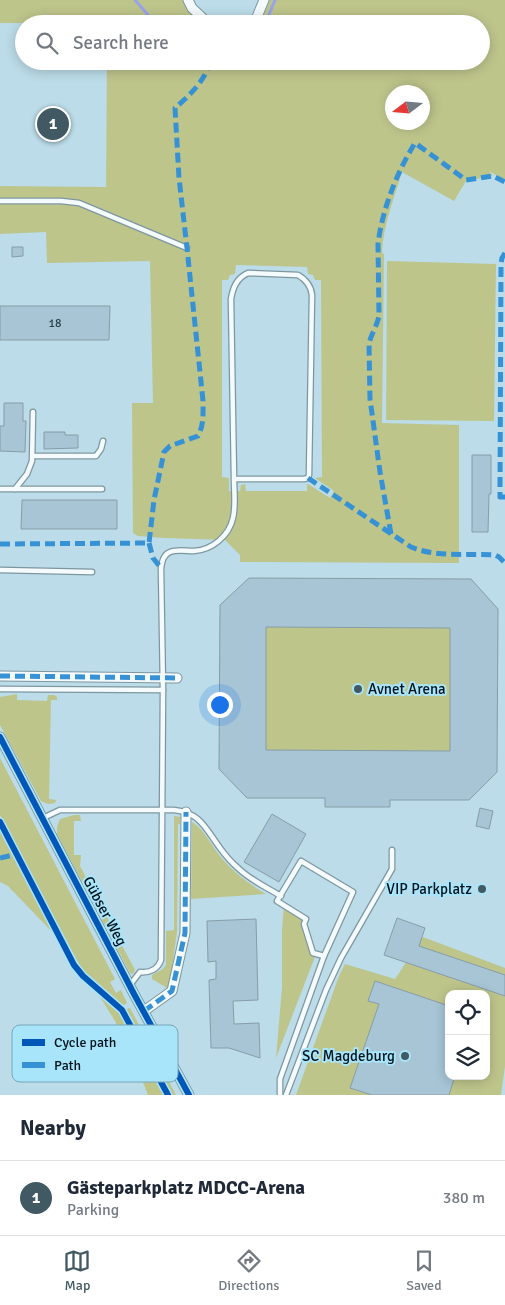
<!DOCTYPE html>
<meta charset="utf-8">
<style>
body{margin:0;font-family:Signika,sans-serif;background:#f6f6f7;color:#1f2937}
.controls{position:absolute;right:15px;bottom:15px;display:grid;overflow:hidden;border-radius:10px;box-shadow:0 2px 12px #0003}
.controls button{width:45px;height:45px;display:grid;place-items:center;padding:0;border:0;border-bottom:1px solid #e0e1e3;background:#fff;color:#1f2937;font:25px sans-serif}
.compass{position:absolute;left:385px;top:85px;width:45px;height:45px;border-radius:50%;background:#fff;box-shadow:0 2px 12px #0003;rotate:254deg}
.you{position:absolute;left:219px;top:704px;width:18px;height:18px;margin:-12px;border:4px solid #fff;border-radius:50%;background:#1a73e8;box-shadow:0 0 0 8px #1a73e833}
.badge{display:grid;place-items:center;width:32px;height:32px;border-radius:50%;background:#415962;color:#fff;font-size:16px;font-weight:700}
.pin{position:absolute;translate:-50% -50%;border:2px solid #fff;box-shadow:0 1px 5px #0006}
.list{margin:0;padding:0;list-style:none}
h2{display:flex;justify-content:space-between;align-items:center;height:65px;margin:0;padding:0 20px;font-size:21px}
h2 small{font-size:16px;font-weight:400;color:#747a83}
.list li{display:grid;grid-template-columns:32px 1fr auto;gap:15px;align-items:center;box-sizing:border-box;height:75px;padding:0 20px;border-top:1px solid #e0e1e3}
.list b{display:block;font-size:19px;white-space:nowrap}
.list p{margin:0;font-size:16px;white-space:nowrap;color:#747a83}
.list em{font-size:16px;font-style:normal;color:#747a83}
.icon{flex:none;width:28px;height:28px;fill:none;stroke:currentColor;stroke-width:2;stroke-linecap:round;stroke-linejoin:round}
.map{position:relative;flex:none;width:505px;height:1095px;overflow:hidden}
.search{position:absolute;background:#fff;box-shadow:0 2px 12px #0003;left:15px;right:15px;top:15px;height:55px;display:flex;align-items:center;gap:12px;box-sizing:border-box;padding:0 18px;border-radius:28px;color:#747a83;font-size:19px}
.sheet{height:140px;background:#fff}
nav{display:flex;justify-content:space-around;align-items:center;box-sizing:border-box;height:70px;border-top:1px solid #e0e1e3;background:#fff;font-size:14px;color:#747a83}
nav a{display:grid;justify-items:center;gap:2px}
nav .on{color:#415962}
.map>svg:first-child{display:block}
.green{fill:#bec58b;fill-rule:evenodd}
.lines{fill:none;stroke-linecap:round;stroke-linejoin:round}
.stream{stroke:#99a3ec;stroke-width:3}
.building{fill:#a7c5d5;stroke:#869da8;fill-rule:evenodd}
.lane-casing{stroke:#7d97a0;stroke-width:7}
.street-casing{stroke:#7d97a0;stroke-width:11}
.lane{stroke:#f5fafc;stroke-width:4.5}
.street{stroke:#f5fafc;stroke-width:9}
.quiet{stroke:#3692d4;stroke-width:5;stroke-dasharray:10 5;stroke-linecap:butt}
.cycleway-casing{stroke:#a9e5fa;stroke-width:9}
.cycleway{stroke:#0057b8;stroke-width:6}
.poi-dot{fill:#415962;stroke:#a9e5fa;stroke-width:2}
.labels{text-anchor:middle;stroke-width:4;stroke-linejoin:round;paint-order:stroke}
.number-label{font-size:12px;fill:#2a3f49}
.poi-label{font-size:15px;fill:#00121a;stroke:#a9e5fa;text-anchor:end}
.street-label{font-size:15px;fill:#00121a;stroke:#a9e5fa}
.key{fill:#a9e5fa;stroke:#76a6b7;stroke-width:1}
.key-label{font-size:14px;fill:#00121a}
</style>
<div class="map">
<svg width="505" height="1095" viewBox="0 0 505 1095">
<rect width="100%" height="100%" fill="#bbdce8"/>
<!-- green -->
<g class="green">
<polygon points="0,0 188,0 209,24 0,23"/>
<path d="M267 0H505V180L489 171 493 176 466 181 454 201 402 172C394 199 383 225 382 253L384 254 382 423 459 425V563L240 562V555L225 540 165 538 138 536 133 533 132 403H153L150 261 47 263 46 232 0 234V186L106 187 107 61H481V24H255ZM392 92H422V122H392ZM236 265 307 267 308 274 313 275 315 280H321L322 477 315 478 334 491 330 498 308 484H307V491H246L245 484 241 485 240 491H229V478L222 477V280H228L230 275 235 274Z"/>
<polygon points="387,261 496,264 494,421 386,420"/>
<polygon points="249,578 471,579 498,609 497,772 469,800 390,800 390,807 325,807 325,798 219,769 220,605"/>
<polygon points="17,694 17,700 47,701 48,695 54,695 57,697 57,700 51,700 49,799 56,800 55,803 48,804 41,801 0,725 0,697"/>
<path d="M0 758 115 979 110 982 116 993 121 990 127 1003 124 1005C111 999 88 979 80 966L0 815Z"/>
<polygon points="74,815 80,815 81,821 74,821 74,855 81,855 80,866 135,970 133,974 132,974 130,973 57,834 57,827 60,819"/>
<polygon points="174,816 180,817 180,824 178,824 177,932 170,981 173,983 167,988 152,979 152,975 163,969 166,965 166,931 174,930"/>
<path d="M192 822C204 829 211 845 220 856 232 871 249 884 266 894L191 899Z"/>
<polygon points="0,827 56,936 8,886 0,882"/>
<polygon points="284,905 306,919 304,924 316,954 276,1058 282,988 282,930"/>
<path d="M423 937 505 968V1066L501 1095H296L339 976 345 964 395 979ZM449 994H486V1076H449Z"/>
<path d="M97 992C109 999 118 1009 126 1020L165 1095H148L136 1065 115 1021Z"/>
<polygon points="128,1008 130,1008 176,1095 172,1095 131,1017 126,1011"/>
</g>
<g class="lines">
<!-- stream -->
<g class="stream">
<polyline points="135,0 156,24"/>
<polyline points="265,24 275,0"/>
</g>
</g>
<!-- building -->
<g class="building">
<polygon points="12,247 23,247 23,256 12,257"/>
<polygon points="0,306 110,306 109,340 0,340"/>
<polygon points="4,403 23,403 23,421 26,421 25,452 0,451 0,426 4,426"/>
<polygon points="44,432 65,432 65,435 78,435 78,448 44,449"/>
<polygon points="472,455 491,455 491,494 489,494 488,532 472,532"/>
<polygon points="22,500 117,500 117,529 21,529"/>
<path d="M249 578 471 579 498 609 497 772 469 800H390V807H325V798H247L219 769 220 605ZM266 627 450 628V751L266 750Z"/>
<polygon points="480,808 493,811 489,829 476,826"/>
<polygon points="272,814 306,834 279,882 244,862"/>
<polygon points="397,918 425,928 419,946 505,975 505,996 384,955"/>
<polygon points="256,919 258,1000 233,1001 234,1024 259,1023 260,1058 229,1048 211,1048 209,980 216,979 216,961 208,962 207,921"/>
<polygon points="375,981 449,1006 449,1076 455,1076 449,1095 372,1095 350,1088 379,1004 368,1001"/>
</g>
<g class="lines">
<defs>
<g id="lane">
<polyline points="0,201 61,201 79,203 187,248"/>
<polyline points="33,456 96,456 101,449 103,441"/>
<polyline points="0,489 15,489 27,474 32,461 33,412"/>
<polyline points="15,489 102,489"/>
<polyline points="0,570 92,572"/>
<polyline points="0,689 163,690"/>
<path d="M43 818 60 810H174C201 813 205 828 220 848 225 855 231 862 238 868 250 880 266 887 281 896"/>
<polygon points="301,861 353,892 324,956 313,953 304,924 306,919 277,901"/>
<path d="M130 985 140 972C150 973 158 969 161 960L163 690 161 568C162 562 163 555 170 552 177 549 186 551 194 551 212 550 229 536 233 518 236 506 234 491 234 479L231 299C233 287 237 278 248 273L298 275C305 279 311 286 312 295L309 475 308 478 304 479H234"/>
<polyline points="280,1095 280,1079 324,956"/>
<polyline points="286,1095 326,990 341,958 392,869 392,850"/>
</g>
<g id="street">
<polyline points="188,0 192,8 209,24"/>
<polyline points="254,24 264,0"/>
<polyline points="0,676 177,678"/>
<polyline points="0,737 134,994 189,1095"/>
<polyline points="144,1011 172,991 185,933 186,812"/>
</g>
</defs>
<!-- lane casing -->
<use href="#lane" class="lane-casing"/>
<!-- street casing -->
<use href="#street" class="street-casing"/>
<!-- lane -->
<use href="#lane" class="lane"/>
<!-- street -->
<use href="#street" class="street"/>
<!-- quiet -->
<g class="quiet">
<polyline points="505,253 502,258 501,263 500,492 500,497 505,497"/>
<path d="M308 478 411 547C438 558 467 553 495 555L499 557 505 563"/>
<path d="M391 534 380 472 370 399 369 344C371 334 377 326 379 316L378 244C382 210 397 172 415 143L466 180 493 176 505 182"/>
<polyline points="149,543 153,558 161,568"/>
<path d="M0 544 149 543 154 500 164 452 170 446 198 436C204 425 203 414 203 401L187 248 179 178 175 108C189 96 206 80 210 61"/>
<polyline points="0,676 177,678"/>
<polyline points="0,858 17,854"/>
<polyline points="144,1011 172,991 185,933 186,812"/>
</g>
<defs>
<g id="cycleway">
<polyline points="0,737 134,994 189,1095"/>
<polyline points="0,822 74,965 83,976 122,1010 168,1095"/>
</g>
</defs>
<!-- cycleway casing -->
<use href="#cycleway" class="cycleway-casing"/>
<!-- cycleway -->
<use href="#cycleway" class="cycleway"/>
</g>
<!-- markers -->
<g class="poi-dot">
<circle cx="358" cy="689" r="5"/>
<circle cx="482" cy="889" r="5"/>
<circle cx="405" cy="1056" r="5"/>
</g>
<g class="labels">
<!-- number labels -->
<g class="number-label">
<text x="55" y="327">18</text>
</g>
<!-- poi labels -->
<g class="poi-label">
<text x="368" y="694" text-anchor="start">Avnet Arena</text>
<text x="472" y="894">VIP Parkplatz</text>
<text x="395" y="1061">SC Magdeburg</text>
</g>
<!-- street labels -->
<g class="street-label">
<text transform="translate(105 911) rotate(62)" y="5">Gübser Weg</text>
</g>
</g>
<!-- legend -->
<rect x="12" y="1025" width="166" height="57" rx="8" class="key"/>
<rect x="22" y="1039" width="23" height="7" fill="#0057b8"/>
<rect x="22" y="1062" width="23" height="6" fill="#3692d4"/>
<g class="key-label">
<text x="54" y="1047">Cycle path</text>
<text x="54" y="1070">Path</text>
</g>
</svg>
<div class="controls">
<button><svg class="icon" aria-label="locate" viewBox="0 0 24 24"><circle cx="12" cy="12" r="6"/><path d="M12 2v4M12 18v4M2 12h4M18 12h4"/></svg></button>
<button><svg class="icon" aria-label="layers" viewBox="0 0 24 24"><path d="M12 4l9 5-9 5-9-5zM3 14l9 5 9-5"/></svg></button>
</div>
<svg class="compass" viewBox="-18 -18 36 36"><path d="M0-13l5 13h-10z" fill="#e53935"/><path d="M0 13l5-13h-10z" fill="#747a83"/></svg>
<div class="you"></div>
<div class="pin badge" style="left:53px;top:124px">1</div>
<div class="search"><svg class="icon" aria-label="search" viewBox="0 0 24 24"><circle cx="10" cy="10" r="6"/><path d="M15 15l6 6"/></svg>Search here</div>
</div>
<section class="sheet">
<h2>Nearby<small></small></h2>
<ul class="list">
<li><span class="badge">1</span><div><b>Gästeparkplatz MDCC-Arena</b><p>Parking</p></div><em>380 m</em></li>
</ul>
</section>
<nav>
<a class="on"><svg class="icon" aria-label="map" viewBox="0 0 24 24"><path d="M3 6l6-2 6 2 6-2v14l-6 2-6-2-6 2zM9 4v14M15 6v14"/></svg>Map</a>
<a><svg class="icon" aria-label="directions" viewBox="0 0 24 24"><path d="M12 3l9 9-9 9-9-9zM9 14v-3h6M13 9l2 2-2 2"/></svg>Directions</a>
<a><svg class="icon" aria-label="saved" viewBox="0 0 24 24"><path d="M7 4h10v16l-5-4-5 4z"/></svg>Saved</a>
</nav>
